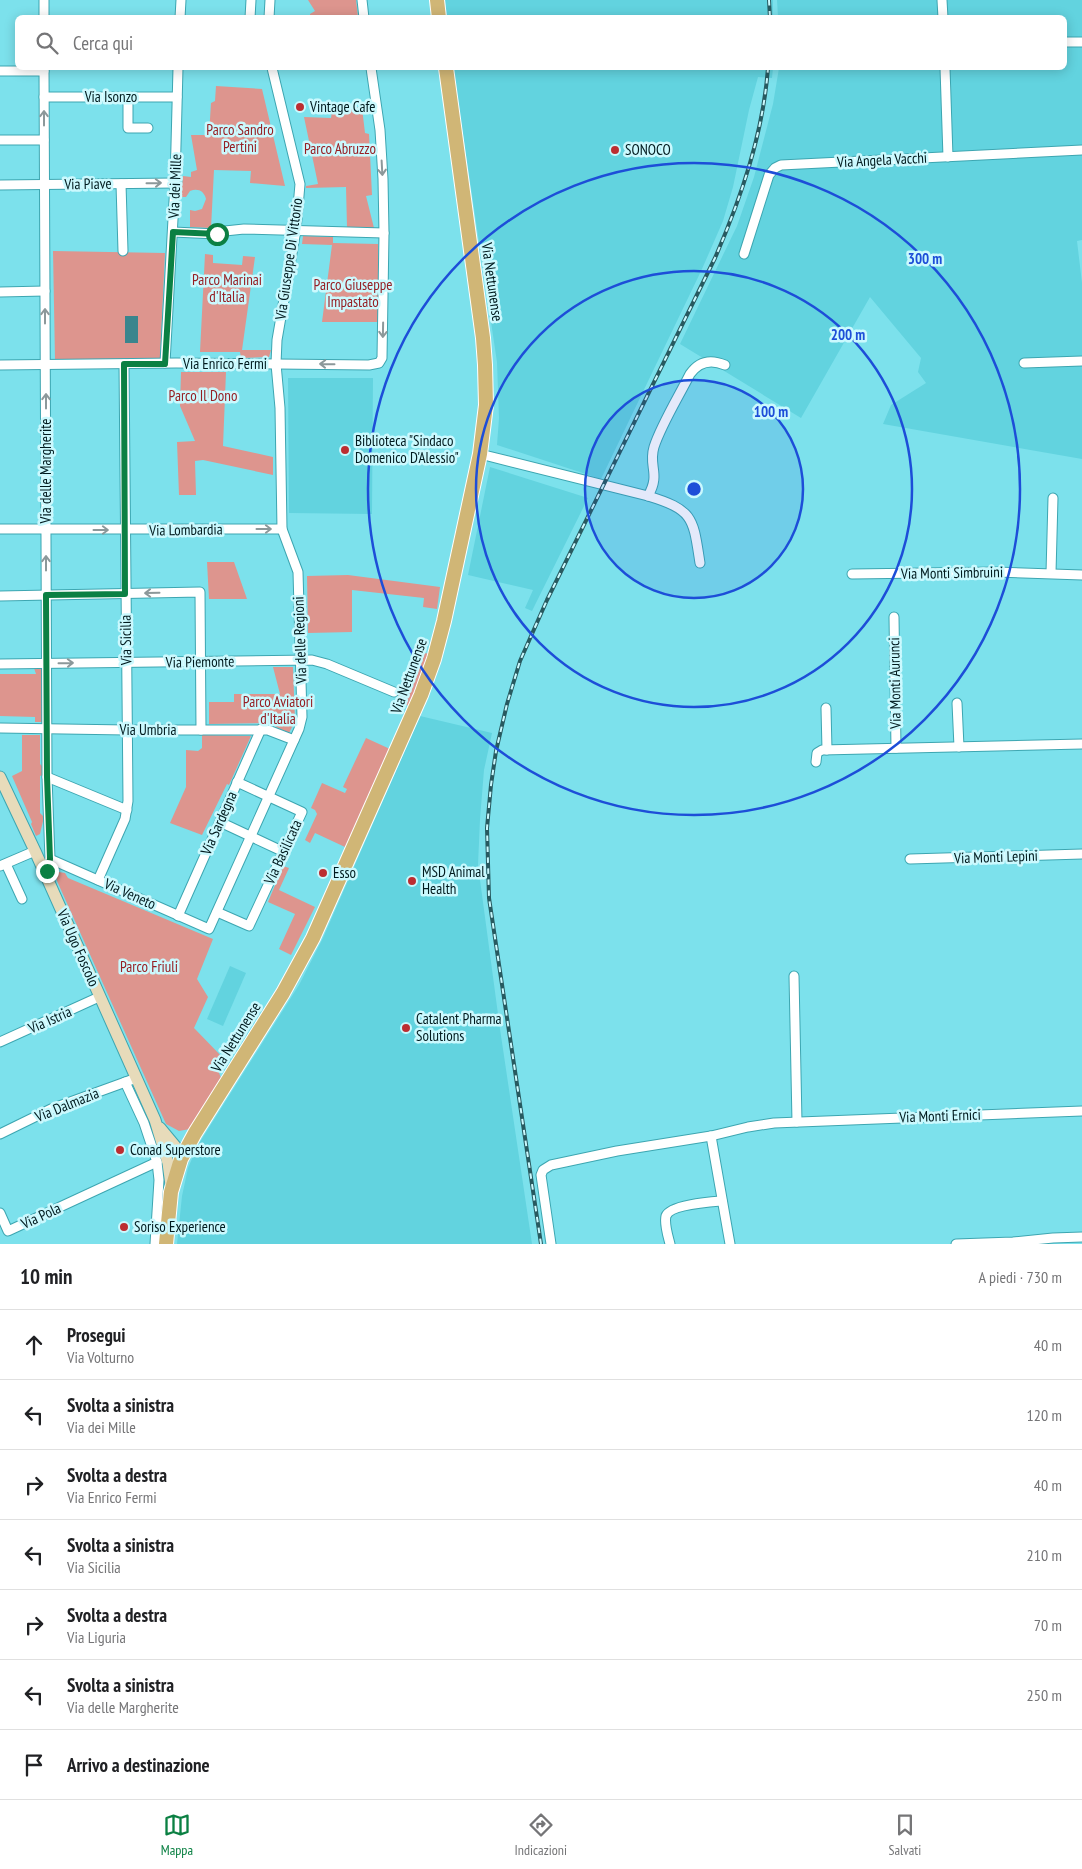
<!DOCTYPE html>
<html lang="it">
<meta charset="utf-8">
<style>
body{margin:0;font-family:"PT Sans Narrow",sans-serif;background:#f6f6f6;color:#202124}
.stop{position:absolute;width:15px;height:15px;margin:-11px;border:4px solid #0b8043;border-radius:50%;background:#fff}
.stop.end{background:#0b8043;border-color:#fff;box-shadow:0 1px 5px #0008}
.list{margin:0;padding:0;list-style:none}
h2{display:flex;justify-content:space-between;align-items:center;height:65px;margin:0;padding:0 20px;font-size:21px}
h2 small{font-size:16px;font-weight:400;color:#757577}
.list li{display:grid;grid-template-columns:32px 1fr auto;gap:15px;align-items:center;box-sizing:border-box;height:70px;padding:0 20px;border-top:1px solid #e0e0e0}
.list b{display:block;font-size:19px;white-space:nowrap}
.list p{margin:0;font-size:16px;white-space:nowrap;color:#757577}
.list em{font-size:16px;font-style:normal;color:#757577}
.icon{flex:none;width:28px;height:28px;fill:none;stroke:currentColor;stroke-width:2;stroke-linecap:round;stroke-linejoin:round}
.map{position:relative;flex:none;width:1082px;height:1244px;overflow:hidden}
.search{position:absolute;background:#fff;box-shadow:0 2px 12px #0003;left:15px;right:15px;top:15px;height:55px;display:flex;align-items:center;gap:12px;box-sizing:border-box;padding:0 18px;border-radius:8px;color:#757577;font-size:19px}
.sheet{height:555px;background:#fff}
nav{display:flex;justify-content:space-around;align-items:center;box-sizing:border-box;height:70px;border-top:1px solid #e0e0e0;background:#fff;font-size:14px;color:#757577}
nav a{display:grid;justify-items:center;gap:2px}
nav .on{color:#0b8043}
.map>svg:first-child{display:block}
.built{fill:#62d3df}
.green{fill:#dd958e}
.water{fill:#3a858d}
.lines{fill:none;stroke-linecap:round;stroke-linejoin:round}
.street-casing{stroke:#3da6b1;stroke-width:11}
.secondary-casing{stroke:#3da6b1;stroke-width:13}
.primary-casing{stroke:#fff;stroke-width:16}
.street{stroke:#fff;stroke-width:9}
.secondary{stroke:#e7dbba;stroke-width:11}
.primary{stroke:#d0b676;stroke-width:14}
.rail-casing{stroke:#285a60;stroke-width:4}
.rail{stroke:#cbf9fe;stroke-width:2;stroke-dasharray:5.5;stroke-linecap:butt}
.oneway{stroke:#8c989a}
.route{stroke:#0b8043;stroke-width:6}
.ring{fill:none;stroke:#1d4ed8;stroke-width:2.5}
.poi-dot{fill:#bc2d31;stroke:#cbf9fe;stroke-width:2}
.labels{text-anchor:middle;stroke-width:5;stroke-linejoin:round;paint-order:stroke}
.street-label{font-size:15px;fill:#001a1e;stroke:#cbf9fe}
.poi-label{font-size:15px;fill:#001a1e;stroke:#cbf9fe;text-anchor:start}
.park-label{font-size:15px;fill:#961e23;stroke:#cbf9fe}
.centre{fill:#1d4ed8;stroke:#cbf9fe;stroke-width:2.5}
.ring-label{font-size:15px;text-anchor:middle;font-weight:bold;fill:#1d4ed8;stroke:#cbf9fe;stroke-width:5;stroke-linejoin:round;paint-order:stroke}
</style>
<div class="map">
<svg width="1082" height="1244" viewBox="0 0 1082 1244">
<rect width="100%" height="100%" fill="#7ce1ec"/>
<!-- built -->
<g class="built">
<polygon points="445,0 773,0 773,17 447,17"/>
<polygon points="777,0 1082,0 1082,240 1077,241 1082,283 1082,459 883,424 891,405 926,383 918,372 921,358 870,297 801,418 680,344 737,226 754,177 773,104 779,68 1064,68 1064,18 778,17"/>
<polygon points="453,68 773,68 772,78 758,77 749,110 733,187 723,221 702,269 601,479 497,445 499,418 497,362"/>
<polygon points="288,378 373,378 372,514 289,513"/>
<polygon points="490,467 588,498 532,611 525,608 533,590 468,575"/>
<polygon points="420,716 492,733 484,770 480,819 478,865 500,1029 532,1244 177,1244 182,1196 188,1168 198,1145 299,985 323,938"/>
<polygon points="230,966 246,973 223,1026 207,1019"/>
</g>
<!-- green -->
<g class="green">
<polygon points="303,0 356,0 358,17 310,17 310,14 315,11 308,0"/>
<path d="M216 86 262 89 285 186 250 183 251 171 214 170 211 228 190 227V210L195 211 202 209 206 199C204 191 198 188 190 191L186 197H181L183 176 191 177V172L197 170 191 135H209L211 103 215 101Z"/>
<polygon points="333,105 362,108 365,133 369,134 372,195 366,196 374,228 347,227 346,187 306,188 306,186 318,184 304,117 331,118"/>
<polygon points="303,236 333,237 333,243 378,244 379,322 322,322 332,245 302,244"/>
<polygon points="53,251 165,253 160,359 55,359"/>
<polygon points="205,254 213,255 213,263 242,265 243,256 255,257 242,350 271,350 269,357 241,358 240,352 200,352"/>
<polygon points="181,372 226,372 223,446 273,457 273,475 203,460 195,461 196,495 179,495 177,442 195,441 180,406"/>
<polygon points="207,562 234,562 247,599 209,599"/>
<polygon points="348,575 440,587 437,609 423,607 424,598 352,590 352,632 308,633 307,576"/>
<polygon points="414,652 433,654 412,707 396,701"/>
<polygon points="273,667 293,667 295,721 289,733 268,723 209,724 209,702 234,702 234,694 280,694"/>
<polygon points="34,668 43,668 43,722 35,722 35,717 0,716 0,674 36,674"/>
<polygon points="22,735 40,735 40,764 43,767 43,775 40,776 40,813 44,817 40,834 36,836 31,824 32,822 12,776 22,771"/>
<polygon points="202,735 251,736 229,785 227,784 202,835 170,823 186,787 186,750 198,751 202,748"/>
<polygon points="366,738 390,749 361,818 345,847 315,833 310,843 305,840 317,814 315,810 311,808 322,783 345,793 347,789 343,787"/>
<polygon points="283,866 289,868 279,890 315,907 291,955 279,949 295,914 268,902"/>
<polygon points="59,872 65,873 68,878 213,939 197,979 208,997 194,1028 226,1061 219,1073 222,1080 190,1129 179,1131 166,1124 57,881 56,875"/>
</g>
<!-- water -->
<rect class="water" x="125" y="316" width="13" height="27"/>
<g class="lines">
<defs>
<g id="street">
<polyline points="44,0 44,18"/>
<polyline points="362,0 364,18"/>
<polyline points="942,0 943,18"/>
<polyline points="180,18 181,0"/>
<polyline points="250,18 251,0"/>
<polyline points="269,18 270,0"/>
<polyline points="1064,42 1082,42"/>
<polyline points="44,68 47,777 50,859 49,867 45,873"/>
<polyline points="945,68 948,157"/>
<polyline points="0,71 44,71"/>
<polyline points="44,97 177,97"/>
<polyline points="128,97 128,128 148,128"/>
<polyline points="0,140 44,140"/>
<polyline points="121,184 123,251"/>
<polyline points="0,185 175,183"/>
<polyline points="173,232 217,234 225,231 244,229 384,233"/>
<polyline points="744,254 769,175 775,168 781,165 1082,150"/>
<polyline points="0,292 45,291"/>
<polyline points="165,363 175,183 178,68"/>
<polyline points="1024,363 1082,361"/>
<polyline points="0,365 176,363 369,365 379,363 382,358 384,233 383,179 380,130 371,68"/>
<path d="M480 454 648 496C694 510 693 518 700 563"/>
<path d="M648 496C661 473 648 467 654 447 661 425 679 396 690 374 699 361 711 359 725 365"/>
<polyline points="0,529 282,529"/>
<polyline points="1051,573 1053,498"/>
<polyline points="852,574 996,572 1082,575"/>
<polyline points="0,596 200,592 201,730"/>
<polyline points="894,617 896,748"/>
<polyline points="0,664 312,660 327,664 394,692"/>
<polyline points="957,703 959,747"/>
<polyline points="826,708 827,750"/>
<polyline points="0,728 127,730 268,730 294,740"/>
<polyline points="816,762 817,753 822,750 1082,744"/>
<polyline points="47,777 127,810"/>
<polyline points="220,822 284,852"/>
<polyline points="50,859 209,929 299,729 302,717 298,572 282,529 280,408 276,364 277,340 296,230 300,184 272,68"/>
<polyline points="910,859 1082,854"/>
<polyline points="6,864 22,899"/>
<polyline points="0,866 35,851"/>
<polyline points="98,880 125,819 128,801 124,364"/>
<polyline points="217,912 249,926 302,812 237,782"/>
<polyline points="178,916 261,729"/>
<polyline points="794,976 797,1122"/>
<polyline points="0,1042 99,997"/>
<polyline points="0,1134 51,1109 131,1080"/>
<polyline points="711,1136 730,1244"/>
<polyline points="0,1213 8,1231 157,1162 144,1123 125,1082"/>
<polyline points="155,1244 159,1180 157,1162"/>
<polyline points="551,1244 541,1175 543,1170 551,1165 617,1151 711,1136 748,1127 774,1123 1082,1111"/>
<path d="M670 1244C668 1236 664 1224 666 1216 670 1205 710 1202 722 1201"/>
<polyline points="956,1244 1013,1242 1053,1238 1082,1237"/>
</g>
<g id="secondary">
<polyline points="0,777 35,851 155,1120 168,1163 171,1185"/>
<polyline points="160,1128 175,1146 181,1159"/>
</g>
<g id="primary">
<polyline points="437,0 439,18"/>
<polyline points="166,1244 171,1192 181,1159 195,1133 283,993 313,938 421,695 434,659 444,621 480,454 486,405 485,365 483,338 446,68"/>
</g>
</defs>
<!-- street casing -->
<use href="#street" class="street-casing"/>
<!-- secondary casing -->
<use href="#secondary" class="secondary-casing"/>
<!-- primary casing -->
<use href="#primary" class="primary-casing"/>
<!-- street -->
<use href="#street" class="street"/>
<!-- secondary -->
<use href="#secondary" class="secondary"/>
<!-- primary -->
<use href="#primary" class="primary"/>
<defs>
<g id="rail">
<polyline points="769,0 770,18"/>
<path d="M541 1244 489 898 487 828 491 785 496 751 507 704 520 661 547 600 715 258C741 198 763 134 768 68"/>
</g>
</defs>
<!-- rail casing -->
<use href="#rail" class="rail-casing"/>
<!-- rail -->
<use href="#rail" class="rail"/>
</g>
<!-- one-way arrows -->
<defs><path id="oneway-shaft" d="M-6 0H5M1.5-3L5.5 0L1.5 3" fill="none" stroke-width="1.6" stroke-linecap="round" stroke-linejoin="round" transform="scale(1.25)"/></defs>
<g class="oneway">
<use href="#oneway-shaft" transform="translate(44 118) rotate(-90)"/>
<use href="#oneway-shaft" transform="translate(382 168) rotate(87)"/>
<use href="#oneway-shaft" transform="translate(154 183) rotate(-1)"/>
<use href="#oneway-shaft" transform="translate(45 316) rotate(-90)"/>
<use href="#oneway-shaft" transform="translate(383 330) rotate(91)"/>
<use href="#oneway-shaft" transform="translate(327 364) rotate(-179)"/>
<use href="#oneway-shaft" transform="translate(46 401) rotate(-90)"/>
<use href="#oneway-shaft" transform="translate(264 529)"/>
<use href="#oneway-shaft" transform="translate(101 530)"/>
<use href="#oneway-shaft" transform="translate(46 563) rotate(-90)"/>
<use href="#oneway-shaft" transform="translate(152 593) rotate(179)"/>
<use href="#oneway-shaft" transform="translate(66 663) rotate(-1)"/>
</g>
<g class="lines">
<!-- route -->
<polyline class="route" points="47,871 50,859 47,777 46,595 125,594 124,364 165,364 173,232 217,234"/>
</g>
<!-- distance rings -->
<circle cx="694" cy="489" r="109" fill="#1d4ed8" fill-opacity=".12"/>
<g class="ring">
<circle cx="694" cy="489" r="109"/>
<circle cx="694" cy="489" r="218"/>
<circle cx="694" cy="489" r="326"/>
</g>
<!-- markers -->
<g class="poi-dot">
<circle cx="300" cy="107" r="5"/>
<circle cx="615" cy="150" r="5"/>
<circle cx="345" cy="450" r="5"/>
<circle cx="323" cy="873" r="5"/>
<circle cx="412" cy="881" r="5"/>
<circle cx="406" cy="1028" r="5"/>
<circle cx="120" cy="1150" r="5"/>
<circle cx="124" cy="1227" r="5"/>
</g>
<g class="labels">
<!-- street labels -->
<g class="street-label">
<text x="111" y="102">Via Isonzo</text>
<text transform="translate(882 160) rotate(-3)" y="5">Via Angela Vacchi</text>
<text transform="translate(88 184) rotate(-1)" y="5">Via Piave</text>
<text transform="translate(175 186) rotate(-88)" y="5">Via dei Mille</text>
<text transform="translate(289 259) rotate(-82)" y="5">Via Giuseppe Di Vittorio</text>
<text transform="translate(492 282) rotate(82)" y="5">Via Nettunense</text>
<text x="225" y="369">Via Enrico Fermi</text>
<text transform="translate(46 471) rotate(-90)" y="5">Via delle Margherite</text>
<text transform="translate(186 530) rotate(-1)" y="5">Via Lombardia</text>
<text transform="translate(952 573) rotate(-1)" y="5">Via Monti Simbruini</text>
<text transform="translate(126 640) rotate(-91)" y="5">Via Sicilia</text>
<text transform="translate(300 640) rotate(-92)" y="5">Via delle Regioni</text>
<text transform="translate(200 662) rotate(-1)" y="5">Via Piemonte</text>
<text transform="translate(409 676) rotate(-70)" y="5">Via Nettunense</text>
<text transform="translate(895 683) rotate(-91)" y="5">Via Monti Aurunci</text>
<text x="148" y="735">Via Umbria</text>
<text transform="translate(219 823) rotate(-66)" y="5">Via Sardegna</text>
<text transform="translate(283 852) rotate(-65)" y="5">Via Basilicata</text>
<text transform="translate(996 857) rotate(-2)" y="5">Via Monti Lepini</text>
<text transform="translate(130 894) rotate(24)" y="5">Via Veneto</text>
<text transform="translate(78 948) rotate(66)" y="5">Via Ugo Foscolo</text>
<text transform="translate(50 1020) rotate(-24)" y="5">Via Istria</text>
<text transform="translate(236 1037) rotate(-58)" y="5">Via Nettunense</text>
<text transform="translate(67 1105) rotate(-22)" y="5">Via Dalmazia</text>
<text transform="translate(940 1116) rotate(-2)" y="5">Via Monti Ernici</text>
<text transform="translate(41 1216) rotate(-25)" y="5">Via Pola</text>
</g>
<!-- poi labels -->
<g class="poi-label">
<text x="310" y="112">Vintage Cafe</text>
<text x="625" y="155">SONOCO</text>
<text x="355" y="446">Biblioteca "Sindaco<tspan x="355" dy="17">Domenico D'Alessio"</tspan></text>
<text x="422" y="877">MSD Animal<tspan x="422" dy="17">Health</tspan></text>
<text x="333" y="878">Esso</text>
<text x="416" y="1024">Catalent Pharma<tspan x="416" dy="17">Solutions</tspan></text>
<text x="130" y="1155">Conad Superstore</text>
<text x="134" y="1232">Soriso Experience</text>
</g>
<!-- park labels -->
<g class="park-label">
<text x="240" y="135">Parco Sandro<tspan x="240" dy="17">Pertini</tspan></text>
<text x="340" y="154">Parco Abruzzo</text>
<text x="227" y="285">Parco Marinai<tspan x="227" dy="17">d'Italia</tspan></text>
<text x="353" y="290">Parco Giuseppe<tspan x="353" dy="17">Impastato</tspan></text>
<text x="203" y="401">Parco Il Dono</text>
<text x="278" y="707">Parco Aviatori<tspan x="278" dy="17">d'Italia</tspan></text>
<text x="149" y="972">Parco Friuli</text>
</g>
</g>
<circle cx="694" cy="489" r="8" class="centre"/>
<g class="ring-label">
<text x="925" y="264">300 m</text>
<text x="848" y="340">200 m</text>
<text x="771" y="417">100 m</text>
</g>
</svg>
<div class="stop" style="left:217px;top:234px"></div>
<div class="stop end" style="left:47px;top:871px"></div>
<div class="search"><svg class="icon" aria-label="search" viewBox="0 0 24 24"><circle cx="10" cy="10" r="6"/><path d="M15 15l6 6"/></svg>Cerca qui</div>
</div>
<section class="sheet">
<h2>10 min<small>A piedi · 730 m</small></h2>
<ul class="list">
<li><svg class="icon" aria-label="ahead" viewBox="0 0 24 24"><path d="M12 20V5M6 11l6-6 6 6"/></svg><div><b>Prosegui</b><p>Via Volturno</p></div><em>40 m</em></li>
<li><svg class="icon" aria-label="left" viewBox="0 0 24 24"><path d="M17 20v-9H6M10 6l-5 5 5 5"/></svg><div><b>Svolta a sinistra</b><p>Via dei Mille</p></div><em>120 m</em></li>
<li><svg class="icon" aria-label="right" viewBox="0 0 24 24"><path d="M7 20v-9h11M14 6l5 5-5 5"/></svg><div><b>Svolta a destra</b><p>Via Enrico Fermi</p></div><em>40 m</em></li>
<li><svg class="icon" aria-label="left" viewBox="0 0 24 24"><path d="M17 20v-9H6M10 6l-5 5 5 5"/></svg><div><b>Svolta a sinistra</b><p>Via Sicilia</p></div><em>210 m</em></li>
<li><svg class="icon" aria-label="right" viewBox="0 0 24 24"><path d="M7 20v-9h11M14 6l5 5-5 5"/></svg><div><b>Svolta a destra</b><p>Via Liguria</p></div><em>70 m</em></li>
<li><svg class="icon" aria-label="left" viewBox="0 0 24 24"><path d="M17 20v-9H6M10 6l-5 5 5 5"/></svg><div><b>Svolta a sinistra</b><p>Via delle Margherite</p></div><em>250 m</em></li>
<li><svg class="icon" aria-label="arrive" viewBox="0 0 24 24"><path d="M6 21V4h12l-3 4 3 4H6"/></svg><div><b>Arrivo a destinazione</b></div></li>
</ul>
</section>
<nav>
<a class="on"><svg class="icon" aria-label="map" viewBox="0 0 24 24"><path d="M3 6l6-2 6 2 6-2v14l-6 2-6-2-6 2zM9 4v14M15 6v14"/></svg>Mappa</a>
<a><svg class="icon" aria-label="directions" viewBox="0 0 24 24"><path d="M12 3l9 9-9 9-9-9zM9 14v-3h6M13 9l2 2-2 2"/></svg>Indicazioni</a>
<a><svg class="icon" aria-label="saved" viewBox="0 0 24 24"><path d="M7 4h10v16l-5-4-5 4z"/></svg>Salvati</a>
</nav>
